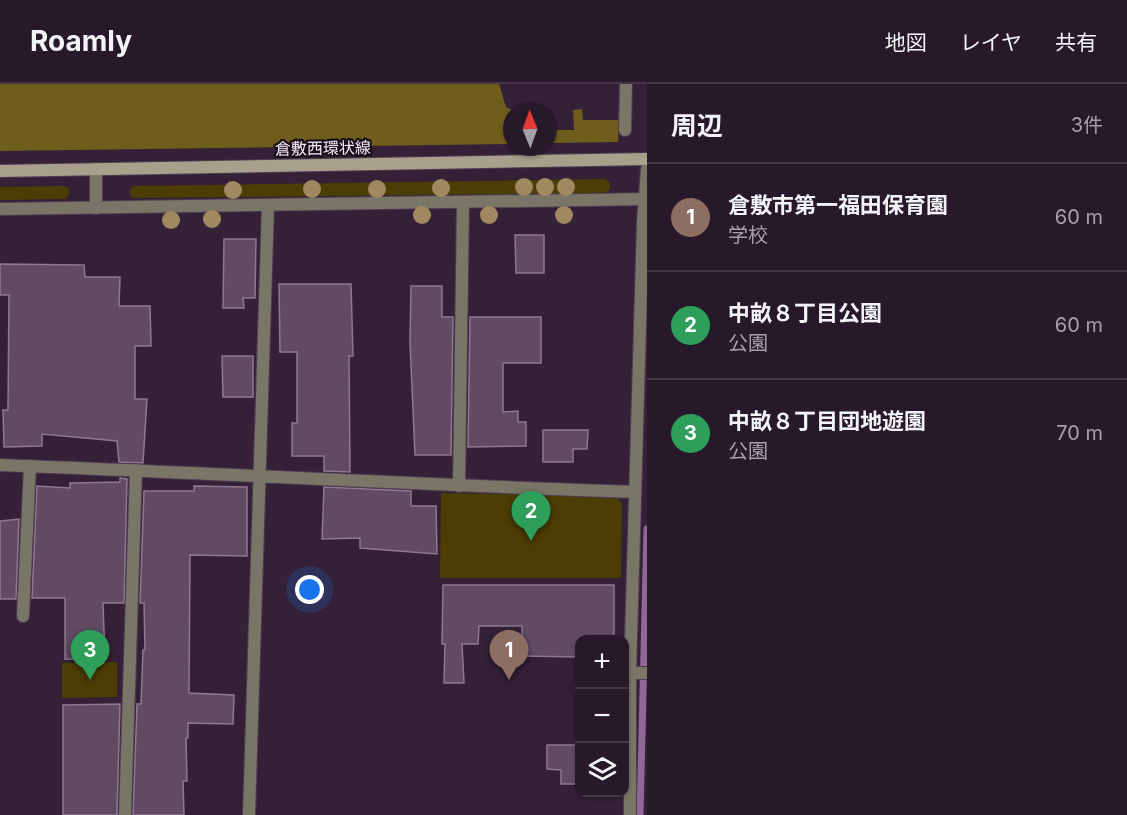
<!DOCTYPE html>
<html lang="ja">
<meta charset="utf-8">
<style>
body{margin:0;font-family:Inter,"Noto Sans JP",sans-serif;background:#332635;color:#f1f3f6}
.controls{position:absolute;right:18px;bottom:18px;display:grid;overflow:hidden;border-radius:12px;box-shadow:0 2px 4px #0004}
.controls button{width:54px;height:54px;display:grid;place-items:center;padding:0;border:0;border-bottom:2px solid #433846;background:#271929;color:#f1f3f6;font:30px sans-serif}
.compass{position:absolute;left:503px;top:18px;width:54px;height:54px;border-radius:50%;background:#271929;box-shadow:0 2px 4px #0004;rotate:359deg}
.you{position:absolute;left:310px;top:506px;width:21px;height:21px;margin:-15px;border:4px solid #fff;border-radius:50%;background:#1a73e8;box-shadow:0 0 0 9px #1a73e833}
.badge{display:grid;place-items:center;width:39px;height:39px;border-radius:50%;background:#d7b434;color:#fff;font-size:20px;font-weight:700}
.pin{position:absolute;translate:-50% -50px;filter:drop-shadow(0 2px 3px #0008)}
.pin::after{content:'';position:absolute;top:32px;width:21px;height:18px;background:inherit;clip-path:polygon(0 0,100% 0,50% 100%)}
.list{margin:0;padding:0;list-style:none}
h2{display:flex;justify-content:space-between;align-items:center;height:78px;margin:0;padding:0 24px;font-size:26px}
h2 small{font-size:20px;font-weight:400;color:#a4a0a8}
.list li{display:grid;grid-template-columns:39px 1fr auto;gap:18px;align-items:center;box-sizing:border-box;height:108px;padding:0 24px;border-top:2px solid #433846}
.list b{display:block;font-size:22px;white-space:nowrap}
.list p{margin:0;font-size:20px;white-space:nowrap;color:#a4a0a8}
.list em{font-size:20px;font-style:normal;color:#a4a0a8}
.icon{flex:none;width:33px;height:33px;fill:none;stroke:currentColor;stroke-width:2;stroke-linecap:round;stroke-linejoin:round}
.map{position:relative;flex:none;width:647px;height:731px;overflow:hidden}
header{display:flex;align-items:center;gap:36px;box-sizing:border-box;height:84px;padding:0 30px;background:#271929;border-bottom:2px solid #433846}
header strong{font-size:28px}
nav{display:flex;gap:33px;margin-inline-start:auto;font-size:21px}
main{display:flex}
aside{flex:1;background:#271929}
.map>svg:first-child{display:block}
.green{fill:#4c3d05}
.forest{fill:#6f5d1b}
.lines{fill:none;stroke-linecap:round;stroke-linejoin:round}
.stream{stroke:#906796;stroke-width:7}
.building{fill:#604b63;stroke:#8f7892;stroke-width:1.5}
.pedestrian-casing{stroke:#4f3d52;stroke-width:14}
.minor-casing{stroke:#4f3d52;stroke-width:14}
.secondary-casing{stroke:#4f3d52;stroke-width:14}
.pedestrian{stroke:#797567;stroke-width:12}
.minor{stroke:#797567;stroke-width:12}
.secondary{stroke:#a7a08a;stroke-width:12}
.tree{fill:#a08860}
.labels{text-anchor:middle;stroke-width:4.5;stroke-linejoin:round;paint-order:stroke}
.street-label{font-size:16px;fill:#f8ebf9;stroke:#170e18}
</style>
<header>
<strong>Roamly</strong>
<nav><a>地図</a><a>レイヤ</a><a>共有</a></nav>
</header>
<main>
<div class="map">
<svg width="647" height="731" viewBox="0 0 647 731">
<rect width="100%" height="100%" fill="#342137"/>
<!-- green -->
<g class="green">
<polygon points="605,95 610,99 610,105 605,109 134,114 130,111 130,106 134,102"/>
<polygon points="65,102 69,105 69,110 65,115 0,116 0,103"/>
<polygon points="441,409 616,412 622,420 621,494 440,494"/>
<polygon points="117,578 117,613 62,614 62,579"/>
</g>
<!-- forest -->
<g class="forest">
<polygon points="0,0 499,0 506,23 514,27 512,27 512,60 0,67"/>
<polygon points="582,25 583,36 619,36 618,58 548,59 548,46 574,46 573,26"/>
</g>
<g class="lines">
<!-- stream -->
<polyline class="stream" points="640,731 647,445"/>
</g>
<!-- building -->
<g class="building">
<polygon points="515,151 544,151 544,189 516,189"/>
<polygon points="224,155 256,155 255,214 243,214 244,224 223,224"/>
<polygon points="0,180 84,181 85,193 120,193 119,222 150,222 151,262 135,262 135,315 147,315 143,379 119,378 117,357 42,350 42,362 4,363 3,326 8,326 9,211 0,211"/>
<polygon points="279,200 351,200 353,272 349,272 350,388 324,387 324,372 292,372 292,339 297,339 297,268 280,268"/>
<polygon points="411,202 442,202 442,233 453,233 451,371 415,371 410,259"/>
<polygon points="470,233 541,233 541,279 503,279 503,328 518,327 518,338 526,338 526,362 468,363"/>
<polygon points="222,272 253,272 253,313 223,313"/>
<polygon points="543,346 588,346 587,365 573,365 573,378 543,378"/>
<polygon points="120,394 127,395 124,519 103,519 105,576 65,575 65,514 32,514 37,402 70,404 70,399 120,398"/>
<polygon points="194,402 247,403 247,472 190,471 189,609 234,611 233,640 188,639 188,654 186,654 187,697 183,697 184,731 133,731 137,620 141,620 143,566 145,566 144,519 140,519 144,407 194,407"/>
<polygon points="324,403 411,407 411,422 436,422 437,470 360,464 360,454 322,455"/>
<polygon points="19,435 16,515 0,515 0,437"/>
<polygon points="443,501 614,501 614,555 579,555 579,573 522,572 522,542 479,542 478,560 462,560 464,599 444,599 445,560 442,560"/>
<polygon points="120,620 117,731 63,731 63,621"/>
<polygon points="547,661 579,661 579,700 561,700 561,686 547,685"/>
</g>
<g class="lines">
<defs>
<polyline id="pedestrian" points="625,46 626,0"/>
<g id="minor">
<polyline points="96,85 96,124"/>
<polyline points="0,125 647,115"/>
<path d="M0 381C212 389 423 401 635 408"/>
<polyline points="459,402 463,118"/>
<polyline points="23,532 30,382"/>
<polyline points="630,589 647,589"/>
<polyline points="125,731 136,386"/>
<polyline points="249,731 268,121"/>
<polyline points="630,731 630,589 643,138 647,85"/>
</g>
<polyline id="secondary" points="0,87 647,75"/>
</defs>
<!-- pedestrian casing -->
<use href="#pedestrian" class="pedestrian-casing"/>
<!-- minor casing -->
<use href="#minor" class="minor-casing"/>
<!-- secondary casing -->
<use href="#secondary" class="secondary-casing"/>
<!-- pedestrian -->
<use href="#pedestrian" class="pedestrian"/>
<!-- minor -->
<use href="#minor" class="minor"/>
<!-- secondary -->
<use href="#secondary" class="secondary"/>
</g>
<!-- trees -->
<g class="tree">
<circle cx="524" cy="103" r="9"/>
<circle cx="545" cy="103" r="9"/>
<circle cx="566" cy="103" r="9"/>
<circle cx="441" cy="104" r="9"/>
<circle cx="312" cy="105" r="9"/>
<circle cx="377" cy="105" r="9"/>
<circle cx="233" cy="106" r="9"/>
<circle cx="422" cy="131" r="9"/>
<circle cx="489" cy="131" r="9"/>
<circle cx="564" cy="131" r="9"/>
<circle cx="212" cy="135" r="9"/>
<circle cx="171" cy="136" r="9"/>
</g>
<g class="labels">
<!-- street labels -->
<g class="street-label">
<text transform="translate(323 64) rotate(-1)" y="6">倉敷西環状線</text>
</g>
</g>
</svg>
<div class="controls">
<button>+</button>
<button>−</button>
<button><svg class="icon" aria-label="layers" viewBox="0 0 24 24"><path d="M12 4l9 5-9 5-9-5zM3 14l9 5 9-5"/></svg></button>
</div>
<svg class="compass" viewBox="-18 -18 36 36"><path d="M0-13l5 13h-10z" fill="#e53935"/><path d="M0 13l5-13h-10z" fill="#a4a0a8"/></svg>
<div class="you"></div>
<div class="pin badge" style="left:509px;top:596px;background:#8d6e63">1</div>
<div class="pin badge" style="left:531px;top:457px;background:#2e9e5b">2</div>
<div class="pin badge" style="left:90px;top:596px;background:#2e9e5b">3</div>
</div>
<aside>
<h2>周辺<small>3件</small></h2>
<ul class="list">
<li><span class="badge" style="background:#8d6e63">1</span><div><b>倉敷市第一福田保育園</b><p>学校</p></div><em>60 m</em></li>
<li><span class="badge" style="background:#2e9e5b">2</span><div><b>中畝８丁目公園</b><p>公園</p></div><em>60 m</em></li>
<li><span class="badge" style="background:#2e9e5b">3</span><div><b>中畝８丁目団地遊園</b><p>公園</p></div><em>70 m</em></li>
</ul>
</aside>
</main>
